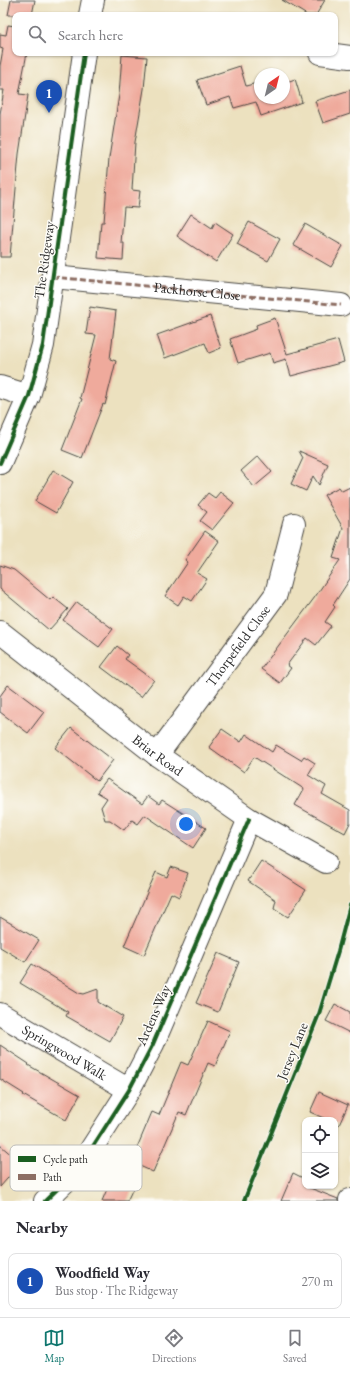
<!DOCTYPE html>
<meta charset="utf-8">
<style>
body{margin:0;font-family:"EB Garamond",serif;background:#f7f7f7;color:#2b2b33}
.controls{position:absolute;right:12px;bottom:12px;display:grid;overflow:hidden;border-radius:8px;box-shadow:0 1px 3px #0004}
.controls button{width:36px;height:36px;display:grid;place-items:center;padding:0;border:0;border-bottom:1px solid #e1e1e2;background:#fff;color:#2b2b33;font:20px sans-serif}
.compass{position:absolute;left:254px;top:68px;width:36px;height:36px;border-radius:50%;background:#fff;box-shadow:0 1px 3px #0004;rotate:35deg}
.you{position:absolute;left:186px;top:824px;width:14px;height:14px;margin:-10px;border:3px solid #fff;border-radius:50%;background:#1a73e8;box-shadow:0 0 0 6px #1a73e833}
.badge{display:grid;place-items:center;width:26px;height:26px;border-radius:50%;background:#0f766e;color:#fff;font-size:13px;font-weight:700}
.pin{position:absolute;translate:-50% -33px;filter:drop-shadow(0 1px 2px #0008)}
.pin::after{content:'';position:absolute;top:21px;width:14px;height:12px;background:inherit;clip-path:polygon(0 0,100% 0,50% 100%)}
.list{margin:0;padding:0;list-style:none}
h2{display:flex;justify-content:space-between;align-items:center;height:52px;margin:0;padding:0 16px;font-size:17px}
h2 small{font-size:13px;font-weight:400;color:#7c7c81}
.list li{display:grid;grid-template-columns:26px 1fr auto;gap:12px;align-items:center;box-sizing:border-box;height:56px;margin:0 8px 8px;padding:0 8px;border:1px solid #e1e1e2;border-radius:8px}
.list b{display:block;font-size:15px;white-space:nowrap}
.list p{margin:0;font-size:13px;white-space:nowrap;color:#7c7c81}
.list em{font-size:13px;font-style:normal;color:#7c7c81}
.icon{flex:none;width:22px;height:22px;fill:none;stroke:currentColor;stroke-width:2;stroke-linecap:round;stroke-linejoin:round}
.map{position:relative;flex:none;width:350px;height:1201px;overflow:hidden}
.search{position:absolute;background:#fff;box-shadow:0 1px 3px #0004;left:12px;right:12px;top:12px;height:44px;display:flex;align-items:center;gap:10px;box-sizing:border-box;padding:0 14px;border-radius:8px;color:#7c7c81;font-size:15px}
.sheet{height:116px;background:#fff}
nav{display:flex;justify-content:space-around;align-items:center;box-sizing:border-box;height:56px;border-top:1px solid #e1e1e2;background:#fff;font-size:11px;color:#7c7c81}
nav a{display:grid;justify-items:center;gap:2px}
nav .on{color:#0f766e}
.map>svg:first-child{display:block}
.building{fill:#efaa9c}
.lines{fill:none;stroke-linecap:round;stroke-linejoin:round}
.minor-casing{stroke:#484641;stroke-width:24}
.minor{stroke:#fff;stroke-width:22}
.quiet{stroke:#8d6e63;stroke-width:3;stroke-dasharray:6 3;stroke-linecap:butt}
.cycleway-casing{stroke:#fdfcf7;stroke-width:6}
.cycleway{stroke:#1b5e20;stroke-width:4}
.labels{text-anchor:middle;stroke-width:3;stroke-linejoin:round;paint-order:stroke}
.street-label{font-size:14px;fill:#2b2b2b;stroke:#fdfcf7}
.key{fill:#fdfcf7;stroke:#bebdba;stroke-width:1}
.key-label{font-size:11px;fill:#2b2b2b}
</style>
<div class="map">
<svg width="350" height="1201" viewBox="0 0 350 1201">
<rect width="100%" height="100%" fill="#fdfcf7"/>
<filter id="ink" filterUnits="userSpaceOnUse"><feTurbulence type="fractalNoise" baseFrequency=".025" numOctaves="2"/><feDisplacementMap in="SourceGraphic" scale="8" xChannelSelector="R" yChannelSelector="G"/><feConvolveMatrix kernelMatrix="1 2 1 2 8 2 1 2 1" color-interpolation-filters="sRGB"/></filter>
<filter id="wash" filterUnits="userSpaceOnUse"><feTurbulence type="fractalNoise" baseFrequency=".012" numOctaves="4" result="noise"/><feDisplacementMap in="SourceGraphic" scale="16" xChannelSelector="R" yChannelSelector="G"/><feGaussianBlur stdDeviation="0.9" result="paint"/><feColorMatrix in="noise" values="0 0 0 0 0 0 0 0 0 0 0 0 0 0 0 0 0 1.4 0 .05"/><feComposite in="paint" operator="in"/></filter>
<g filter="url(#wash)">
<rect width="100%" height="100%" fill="#ece1bf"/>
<g id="blocks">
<!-- building -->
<g class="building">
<polygon points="11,0 35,0 32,15 8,15"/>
<polygon points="282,0 325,0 316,15 307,15"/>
<polygon points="8,25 15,26 15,53 27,53 19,94 28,95 19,154 10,257 0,257 0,114 4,90 0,90 0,66 3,49 0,48 0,34 6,35"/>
<polygon points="122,55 147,57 144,89 135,142 132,190 140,191 138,208 124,207 121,243 124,243 123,260 98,258 101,222 104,222 109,158 119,95"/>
<polygon points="240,66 246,86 260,82 260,98 284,98 284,83 295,79 302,102 261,116 256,102 234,108 230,97 206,105 197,80"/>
<polygon points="350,90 350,114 323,123 315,101"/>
<polygon points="191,214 212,228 215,222 233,234 216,262 177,236"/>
<polygon points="249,222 280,239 268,261 237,244"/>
<polygon points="305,224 343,246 331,267 293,245"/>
<polygon points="90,307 116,311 110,359 116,361 105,405 103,404 82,458 62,450 82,399 80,398 96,335 86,334"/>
<polygon points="210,316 221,348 209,353 205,343 165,358 157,335"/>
<polygon points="275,318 287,354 338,340 344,362 291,376 286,359 273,363 270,353 238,363 230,339 257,329 256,325"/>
<polygon points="299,451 328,464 319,485 313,476 306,491 291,484 303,458"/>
<polygon points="258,456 272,472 254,487 241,471"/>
<polygon points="53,470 73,482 56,513 35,501"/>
<polygon points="339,487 342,491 350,487 350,579 333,605 335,607 325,622 331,626 316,645 307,638 287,665 291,668 280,683 261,669 315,597 340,560 333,558 343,528 324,495"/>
<polygon points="220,492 234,503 212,530 200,521 207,512 198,505 208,493 215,498"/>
<polygon points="205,531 219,541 197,573 207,579 192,601 184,596 178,605 165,596 188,562 185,560"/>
<polygon points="0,565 14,570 50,600 53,597 68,609 49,630 0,589"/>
<polygon points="77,602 113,629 99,647 63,620"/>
<polygon points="117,646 128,655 125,659 154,680 141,697 101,667"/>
<polygon points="8,685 44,712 28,733 0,712 0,696"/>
<polygon points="71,728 113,760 97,781 55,748"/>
<polygon points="222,729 241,742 246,734 272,752 276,745 301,760 304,756 315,763 308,775 326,786 322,794 350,810 350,823 345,833 295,805 304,789 254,757 244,772 209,747"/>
<polygon points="107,779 142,804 148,796 159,804 162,800 206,828 193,848 145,815 138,824 132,820 124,830 110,820 105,820 101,807 107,798 97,792"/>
<polygon points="261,861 306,890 288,917 274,908 276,900 248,881"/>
<polygon points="171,867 188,873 179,897 171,893 144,955 124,946 156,872 167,877"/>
<polygon points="0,917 39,940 25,962 0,947"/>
<polygon points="218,953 239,962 218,1012 196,1003"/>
<polygon points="32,964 79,993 84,994 98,989 98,1002 123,1017 110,1041 66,1016 68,1012 20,983"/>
<polygon points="335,1004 350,1012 350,1033 326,1021"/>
<polygon points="208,1021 230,1031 215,1066 208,1063 186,1115 179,1112 153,1172 131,1162 152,1112 159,1115 181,1062 188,1065"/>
<polygon points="0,1045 29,1064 28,1065 80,1095 66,1120 23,1095 24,1094 0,1079"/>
<polygon points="319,1092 348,1105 339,1125 335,1123 335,1120 328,1120 310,1112"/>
<polygon points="0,1145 21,1163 0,1187"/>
<polygon points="116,1168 138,1178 127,1201 102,1201"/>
<polygon points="293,1173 305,1179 305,1186 338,1199 338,1201 281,1201"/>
</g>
</g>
</g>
<g filter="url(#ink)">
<use href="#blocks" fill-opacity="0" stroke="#484641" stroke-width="1"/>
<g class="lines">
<defs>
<g id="minor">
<polyline points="90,15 93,0"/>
<polyline points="320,53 350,57"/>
<path id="s1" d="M53 277 341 305"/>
<polyline points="0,387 29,396"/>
<polyline points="0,463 29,396 43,345 84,53"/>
<path id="s2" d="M0 632 157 755 249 819 326 862"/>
<path id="s3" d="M157 755 276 594 294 524"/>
<path id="s4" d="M0 1014 129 1090"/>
<polyline points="45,1201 79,1168 129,1090 153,1044 249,819"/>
<polyline points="350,1201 350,1200"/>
</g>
</defs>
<!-- minor casing -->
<use href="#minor" class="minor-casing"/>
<!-- minor -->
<use href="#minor" class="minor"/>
<!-- quiet -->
<polyline class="quiet" points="53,277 341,305"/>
<defs>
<g id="cycleway">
<polyline points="0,463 29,396 43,345 84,53"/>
<polyline points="45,1201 79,1168 129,1090 153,1044 249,819"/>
<polyline points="244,1201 319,1014 338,951 350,905"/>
</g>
</defs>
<!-- cycleway casing -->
<use href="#cycleway" class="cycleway-casing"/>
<!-- cycleway -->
<use href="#cycleway" class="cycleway"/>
</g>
</g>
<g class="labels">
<!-- street labels -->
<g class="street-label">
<text transform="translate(44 260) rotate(-82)" y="5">The Ridgeway</text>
<text dy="5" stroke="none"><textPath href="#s1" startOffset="145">Packhorse Close</textPath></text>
<text dy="5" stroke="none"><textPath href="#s3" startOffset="136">Thorpefield Close</textPath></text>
<text dy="5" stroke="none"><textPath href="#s2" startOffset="200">Briar Road</textPath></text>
<text transform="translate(153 1015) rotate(-66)" y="5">Ardens Way</text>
<text transform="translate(292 1051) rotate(-68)" y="5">Jersey Lane</text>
<text dy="5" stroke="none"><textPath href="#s4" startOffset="75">Springwood Walk</textPath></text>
</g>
</g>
<!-- legend -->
<rect x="10" y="1145" width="132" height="46" rx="6" class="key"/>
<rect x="18" y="1156" width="18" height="6" fill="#1b5e20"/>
<rect x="18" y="1174" width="18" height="6" fill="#8d6e63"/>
<g class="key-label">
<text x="43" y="1163">Cycle path</text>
<text x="43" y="1181">Path</text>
</g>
</svg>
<div class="controls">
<button><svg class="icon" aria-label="locate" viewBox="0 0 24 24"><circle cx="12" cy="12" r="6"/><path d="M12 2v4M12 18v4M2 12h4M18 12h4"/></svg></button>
<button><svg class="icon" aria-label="layers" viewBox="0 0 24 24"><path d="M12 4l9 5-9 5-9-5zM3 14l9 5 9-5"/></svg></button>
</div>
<svg class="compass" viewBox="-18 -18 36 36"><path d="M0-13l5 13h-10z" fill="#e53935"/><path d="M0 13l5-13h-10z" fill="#7c7c81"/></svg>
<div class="you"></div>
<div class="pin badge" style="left:49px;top:113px;background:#1a4fb4">1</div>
<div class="search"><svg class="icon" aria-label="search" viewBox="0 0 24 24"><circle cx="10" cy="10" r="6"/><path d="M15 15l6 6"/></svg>Search here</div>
</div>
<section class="sheet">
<h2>Nearby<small></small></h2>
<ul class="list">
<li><span class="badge" style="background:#1a4fb4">1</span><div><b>Woodfield Way</b><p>Bus stop · The Ridgeway</p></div><em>270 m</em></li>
</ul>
</section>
<nav>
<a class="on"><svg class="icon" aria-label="map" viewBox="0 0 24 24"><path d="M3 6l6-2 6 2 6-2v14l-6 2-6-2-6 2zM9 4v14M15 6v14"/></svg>Map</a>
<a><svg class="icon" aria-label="directions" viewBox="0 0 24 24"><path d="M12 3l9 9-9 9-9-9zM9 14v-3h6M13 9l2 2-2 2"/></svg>Directions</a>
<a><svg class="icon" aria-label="saved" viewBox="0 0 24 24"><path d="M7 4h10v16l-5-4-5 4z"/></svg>Saved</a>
</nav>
